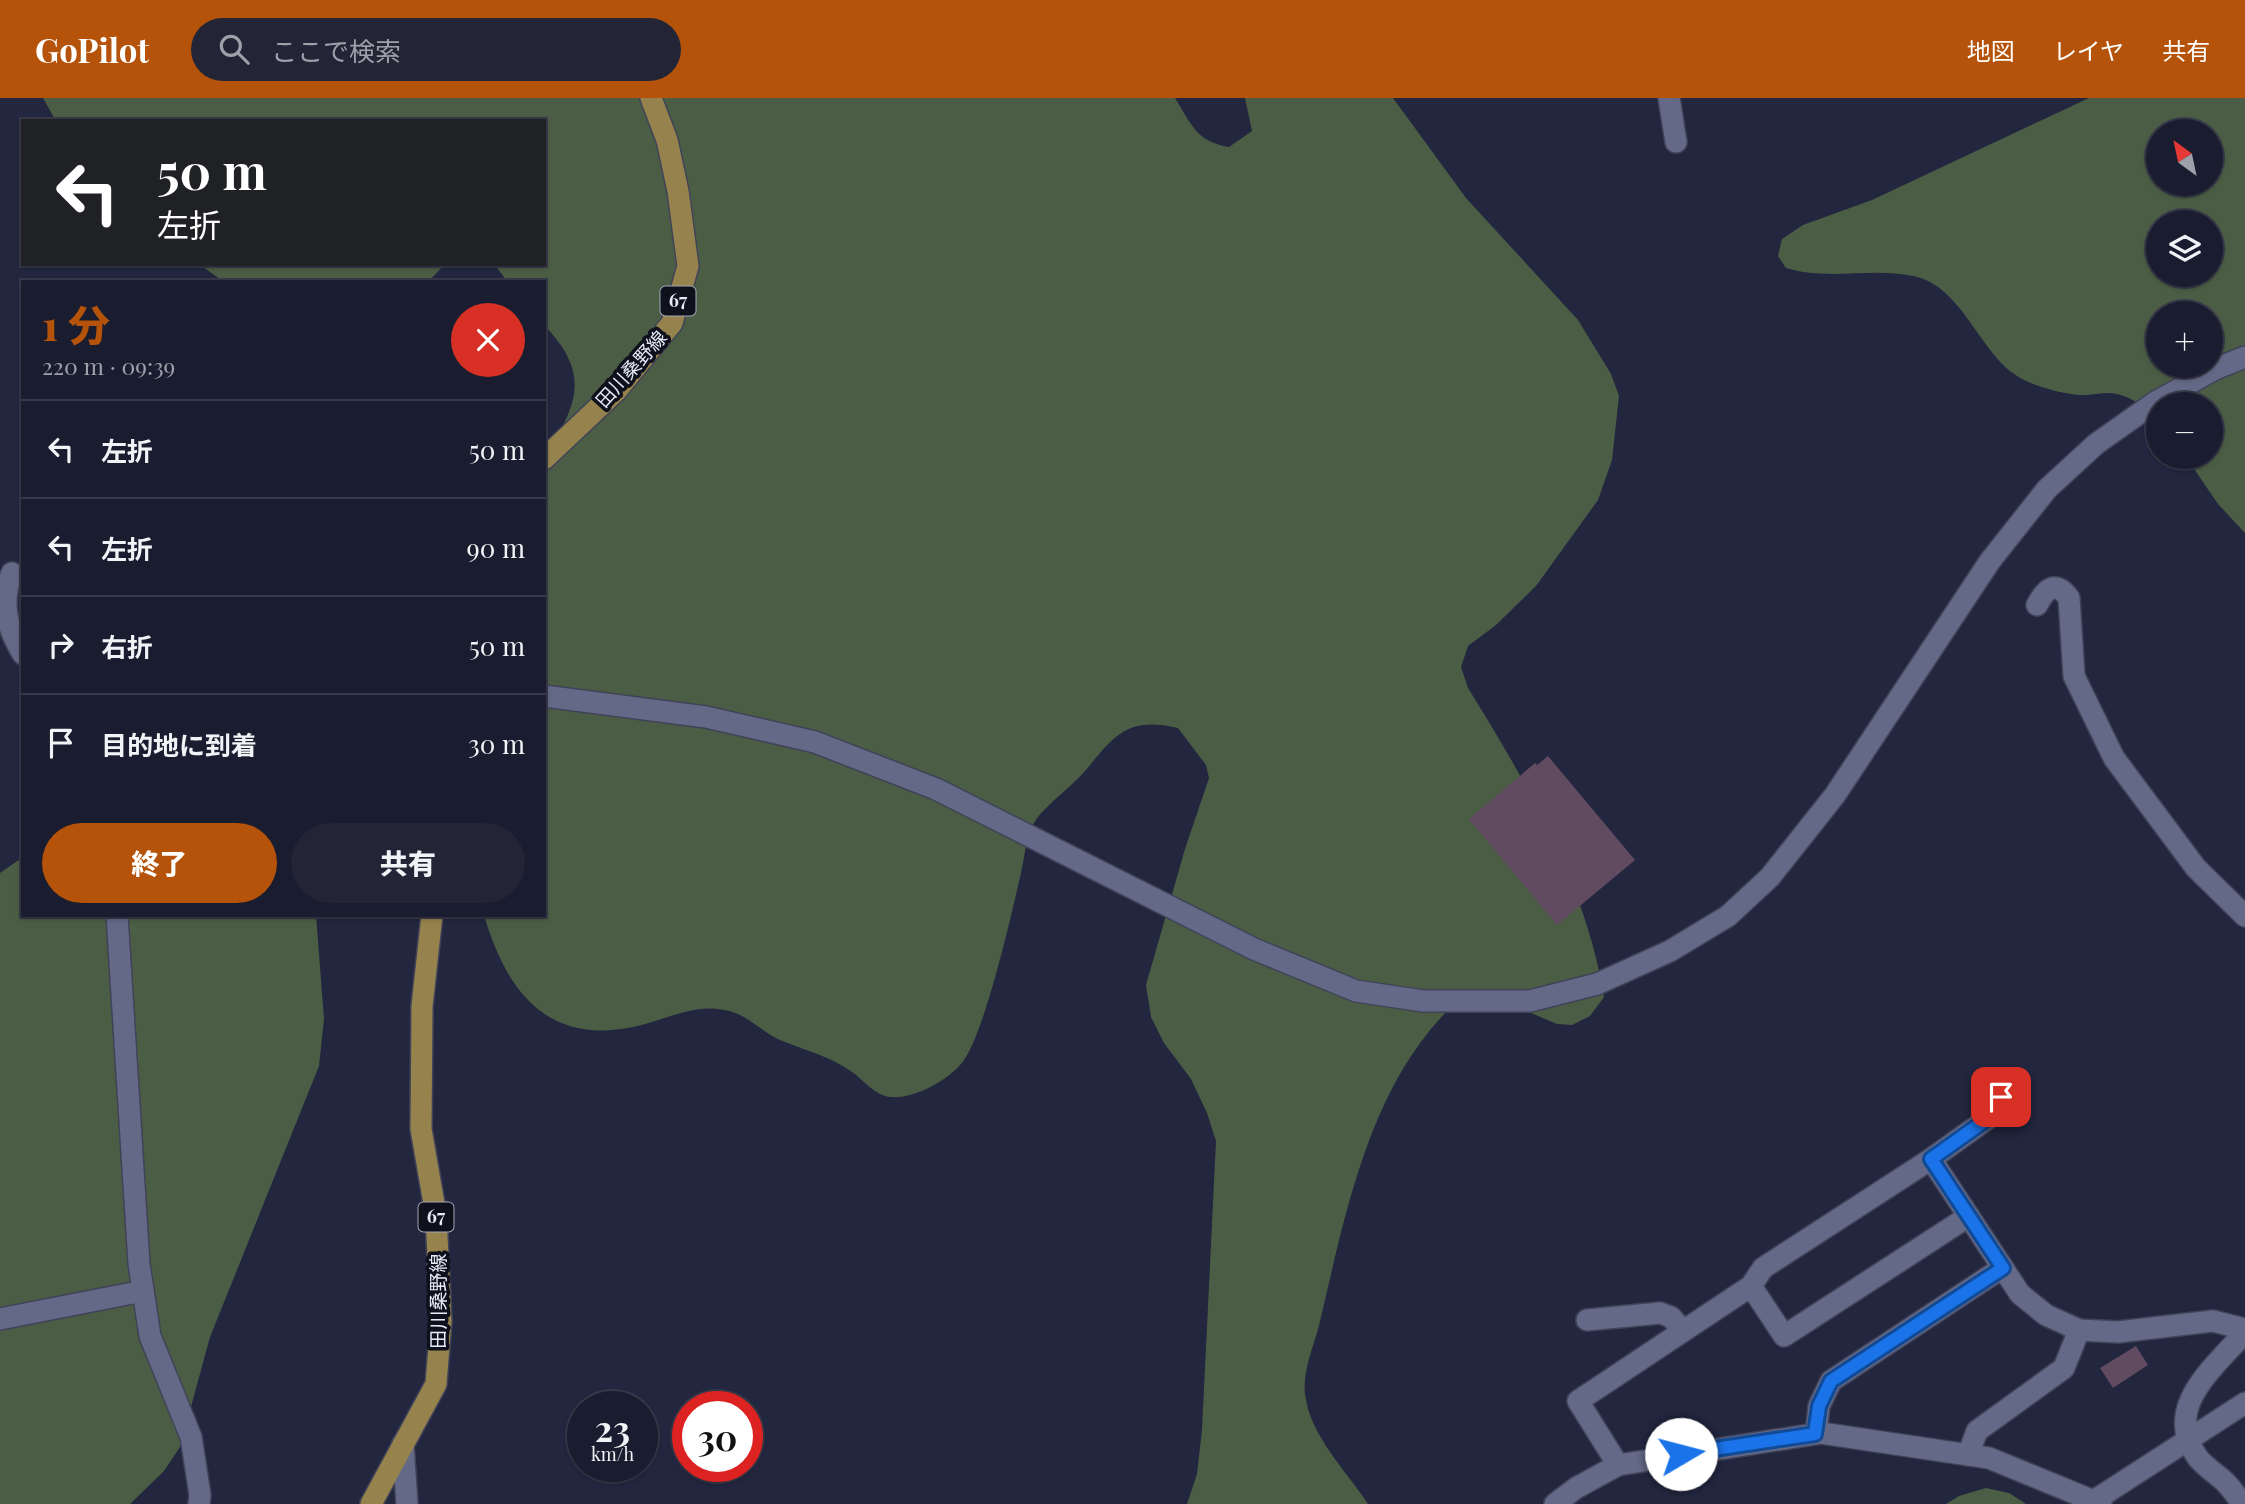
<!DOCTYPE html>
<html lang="ja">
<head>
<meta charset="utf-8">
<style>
	body { margin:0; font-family:"Playfair Display","Noto Sans JP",serif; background:#232537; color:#f1f3f6; height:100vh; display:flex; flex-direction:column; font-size:26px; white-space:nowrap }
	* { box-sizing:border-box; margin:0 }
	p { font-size:23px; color:#9fa1aa }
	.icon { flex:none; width:38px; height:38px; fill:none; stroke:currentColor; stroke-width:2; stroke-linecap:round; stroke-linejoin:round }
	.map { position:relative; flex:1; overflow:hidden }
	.side { position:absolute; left:21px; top:182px; width:525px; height:637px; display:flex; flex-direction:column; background:#1a1c2f; border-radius:0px; box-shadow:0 2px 5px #0004,0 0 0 2px #383a4b }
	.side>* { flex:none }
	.banner { position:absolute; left:21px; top:21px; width:525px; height:147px; border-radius:0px; box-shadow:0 2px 5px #0004,0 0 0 2px #383a4b; background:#202124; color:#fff; overflow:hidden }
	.needle { width:46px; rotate:327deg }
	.controls { position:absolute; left:2146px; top:21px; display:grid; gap:14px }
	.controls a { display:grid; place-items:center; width:77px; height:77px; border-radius:50%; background:#1a1c2f; box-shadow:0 2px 5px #0004,0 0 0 2px #383a4b; font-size:35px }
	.speed { position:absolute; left:567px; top:1293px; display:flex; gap:14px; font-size:35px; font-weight:700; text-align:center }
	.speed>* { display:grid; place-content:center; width:91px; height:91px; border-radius:50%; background:#1a1c2f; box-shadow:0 2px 5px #0004,0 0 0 2px #383a4b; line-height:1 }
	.speed small { font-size:18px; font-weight:400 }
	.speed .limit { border:10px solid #d22; background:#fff; color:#111 }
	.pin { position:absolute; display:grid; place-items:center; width:60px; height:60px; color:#fff; margin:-30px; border-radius:14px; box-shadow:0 4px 10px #0006 }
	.me { position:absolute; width:77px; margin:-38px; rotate:82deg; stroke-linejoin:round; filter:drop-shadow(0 0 5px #0008) }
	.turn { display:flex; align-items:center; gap:24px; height:147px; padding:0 21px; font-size:32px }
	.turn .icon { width:91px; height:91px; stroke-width:2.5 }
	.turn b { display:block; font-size:49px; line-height:60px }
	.round { display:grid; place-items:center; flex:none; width:74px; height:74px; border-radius:37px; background:#232537 }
	.summary { display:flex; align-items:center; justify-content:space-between; height:119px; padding:0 21px }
	h1 { font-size:42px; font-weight:800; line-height:52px; color:#b45309 }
	.action { display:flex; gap:14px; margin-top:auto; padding:14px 21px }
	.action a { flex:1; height:80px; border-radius:42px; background:#b45309; color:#fff; font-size:28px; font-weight:800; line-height:80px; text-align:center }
	.action a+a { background:#232537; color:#f1f3f6 }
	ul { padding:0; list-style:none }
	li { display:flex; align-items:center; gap:21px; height:98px; padding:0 21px; border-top:2px solid #383a4b }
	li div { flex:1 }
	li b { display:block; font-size:26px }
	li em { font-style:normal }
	header { display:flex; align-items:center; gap:42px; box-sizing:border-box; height:98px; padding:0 35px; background:#b45309; color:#fff }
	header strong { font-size:33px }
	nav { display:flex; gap:38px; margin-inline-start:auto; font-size:24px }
	.search { width:490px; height:63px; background:#232537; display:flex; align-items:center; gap:18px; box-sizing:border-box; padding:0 24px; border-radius:38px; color:#9fa1aa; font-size:26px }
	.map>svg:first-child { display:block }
</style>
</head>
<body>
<header>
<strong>GoPilot</strong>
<div class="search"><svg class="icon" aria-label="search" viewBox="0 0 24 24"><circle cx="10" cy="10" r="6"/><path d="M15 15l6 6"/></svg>ここで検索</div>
<nav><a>地図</a><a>レイヤ</a><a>共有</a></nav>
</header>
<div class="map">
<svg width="2245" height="1406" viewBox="0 0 2245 1406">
	<rect width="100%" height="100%" fill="#22263f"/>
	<!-- forest -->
	<path fill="#4b5e45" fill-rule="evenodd" d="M43 0H1175C1191 26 1197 44 1229 49L1252 33 1245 0H1393L1466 100 1578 222 1611 276 1619 298 1612 362 1598 402 1536 488 1496 527 1468 548 1461 569 1468 590C1527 685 1586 787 1604 899L1590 918 1572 927 1557 926 1505 904 1447 913C1369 993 1346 1113 1321 1219 1316 1244 1302 1271 1305 1296 1310 1338 1346 1372 1368 1406H1187L1197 1376 1202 1332 1216 1043 1207 1015 1191 981 1164 945 1151 919 1146 887 1185 751 1209 680 1206 667 1178 630C1129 619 1116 635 1086 672 1071 689 1051 703 1037 720 1026 735 1025 758 1021 775 1012 814 984 940 961 966 947 983 913 1001 891 999 875 998 864 982 852 974 831 959 808 953 785 944 763 936 748 916 725 912 692 905 664 923 633 929 546 947 506 892 484 817H544V361C576 307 593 278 544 227V184H508L494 166H544V23H56Z
		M2089 0H2245V435L2218 406 2186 359H2210V306H2158V321C2145 310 2134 300 2117 296 2106 293 2092 298 2080 297 2058 295 2027 287 2010 273 1976 245 1959 187 1913 178 1872 169 1829 183 1786 170L1778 158 1782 141 1803 127 1872 102ZM2158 33H2210V86H2158ZM2158 124H2210V177H2158ZM2158 215H2210V268H2158Z
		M199 166H445L428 184H224Z
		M23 759V817H316L324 921 319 968 210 1239 180 1349 164 1373 130 1406H0V775Z
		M1986 1390 2009 1395 2026 1406H1946L1959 1398Z"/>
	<!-- building -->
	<path fill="#614b60" d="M1548 658 1635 762 1557 827 1469 721 1535 665 1537 667Z
		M2136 1248 2148 1267 2113 1290 2100 1270Z"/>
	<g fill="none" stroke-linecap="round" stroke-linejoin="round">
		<defs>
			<path id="street" d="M1669 0 1676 44
				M2037 507C2046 490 2056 482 2069 500L2074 578 2114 660 2196 770 2245 818
				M1931 1061 1997 1014 2001 999
				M1751 1188 1784 1238 1969 1118
				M0 1221 143 1193
				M1587 1222 1660 1215 1671 1219 1683 1233
				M1816 1336 1819 1308 1831 1283 2002 1170
				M403 1346 407 1406
				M1968 1357 1977 1333 2064 1270 2079 1232
				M2095 1402 2245 1305
				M2101 1406 1989 1360 1821 1335 1618 1367 1578 1303 1751 1188 1763 1170 1931 1061 2020 1196 2046 1217 2079 1232 2118 1234 2213 1223 2245 1231
				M2243 1406C2237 1399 2232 1391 2226 1385 2217 1376 2206 1370 2198 1360 2161 1310 2214 1270 2245 1234"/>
			<path id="secondary" d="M12 475C0 505 7 530 23 556
				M544 598 706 619 815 644 936 691 1254 851 1356 893 1423 903H1530L1597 886 1670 853 1728 818 1770 779 1835 697 1990 463 2047 391 2096 346 2154 305 2215 271 2245 259
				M117 817 139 1166 150 1238 191 1339 200 1397 199 1406
				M1555 1406 1576 1390 1618 1367"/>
			<path id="primary" d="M544 361 617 292 672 225 688 168 678 93 667 42 651 0
				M371 1406 436 1286 441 1223 436 1117 421 1031 422 908 432 817"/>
		</defs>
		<!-- street casing -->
		<use href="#street" stroke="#404358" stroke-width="24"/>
		<!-- secondary casing -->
		<use href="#secondary" stroke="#404358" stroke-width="24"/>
		<!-- primary casing -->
		<use href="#primary" stroke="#404358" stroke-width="24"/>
		<!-- street -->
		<use href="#street" stroke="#636986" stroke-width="21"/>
		<!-- secondary -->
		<use href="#secondary" stroke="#636986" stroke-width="21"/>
		<!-- primary -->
		<use href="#primary" stroke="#96824c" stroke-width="21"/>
	</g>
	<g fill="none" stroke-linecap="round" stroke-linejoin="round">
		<defs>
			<path id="route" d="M1681 1356 1815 1336 1819 1308 1831 1283 2003 1170 1931 1061 1997 1014 2001 999"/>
		</defs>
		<!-- route casing -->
		<use href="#route" stroke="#114b97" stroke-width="18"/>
		<!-- route -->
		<use href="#route" stroke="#1a73e8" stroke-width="12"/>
	</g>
	<g text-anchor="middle" stroke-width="7" stroke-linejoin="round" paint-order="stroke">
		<!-- shield labels -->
		<g fill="#0e101b" stroke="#a4a8b6" stroke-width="2">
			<rect x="660.5" y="188.5" width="35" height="29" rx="5"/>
			<rect x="418.5" y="1104.5" width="35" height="29" rx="5"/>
		</g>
		<g font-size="18" font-weight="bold" fill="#e5e9f9">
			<text x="678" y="209">67</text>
			<text x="436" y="1125">67</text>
		</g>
		<!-- street labels -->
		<g font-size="19" fill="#e5e9f9" stroke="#0e101b">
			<text transform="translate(631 271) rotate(-48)" y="7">田川桑野線</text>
			<text transform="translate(438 1203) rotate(-90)" y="7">田川桑野線</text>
		</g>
	</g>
</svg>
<div class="controls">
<a><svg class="needle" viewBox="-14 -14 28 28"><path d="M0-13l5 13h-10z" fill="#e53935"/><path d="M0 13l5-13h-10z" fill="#9fa1aa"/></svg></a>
<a><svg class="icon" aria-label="layers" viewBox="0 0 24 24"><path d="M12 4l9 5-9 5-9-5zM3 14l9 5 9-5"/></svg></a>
<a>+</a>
<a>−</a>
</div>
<div class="speed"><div>23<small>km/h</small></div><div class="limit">30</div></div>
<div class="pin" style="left:2001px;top:999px;background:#d93025"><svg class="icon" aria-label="arrive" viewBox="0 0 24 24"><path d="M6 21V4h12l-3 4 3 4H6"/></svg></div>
<svg class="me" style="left:1681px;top:1356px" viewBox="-20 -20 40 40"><circle r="19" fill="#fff"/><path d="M0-13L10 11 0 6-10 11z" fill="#1a73e8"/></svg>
<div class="banner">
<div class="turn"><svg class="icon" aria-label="left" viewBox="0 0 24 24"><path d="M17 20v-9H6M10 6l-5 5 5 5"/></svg><div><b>50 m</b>左折</div></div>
</div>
<section class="side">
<div class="summary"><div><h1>1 分</h1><p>220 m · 09:39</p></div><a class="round" style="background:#d93025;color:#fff"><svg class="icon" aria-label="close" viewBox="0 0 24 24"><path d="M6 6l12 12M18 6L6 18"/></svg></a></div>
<ul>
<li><svg class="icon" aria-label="left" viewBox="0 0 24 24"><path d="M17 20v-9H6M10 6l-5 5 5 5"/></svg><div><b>左折</b></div><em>50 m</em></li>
<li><svg class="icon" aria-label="left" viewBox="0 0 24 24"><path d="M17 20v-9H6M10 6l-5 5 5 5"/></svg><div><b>左折</b></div><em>90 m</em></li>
<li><svg class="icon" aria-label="right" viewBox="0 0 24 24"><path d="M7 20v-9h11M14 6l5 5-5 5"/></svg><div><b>右折</b></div><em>50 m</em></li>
<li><svg class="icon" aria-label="arrive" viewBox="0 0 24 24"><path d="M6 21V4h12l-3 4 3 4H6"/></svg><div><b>目的地に到着</b></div><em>30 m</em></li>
</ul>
<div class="action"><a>終了</a><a>共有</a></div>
</section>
</div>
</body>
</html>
